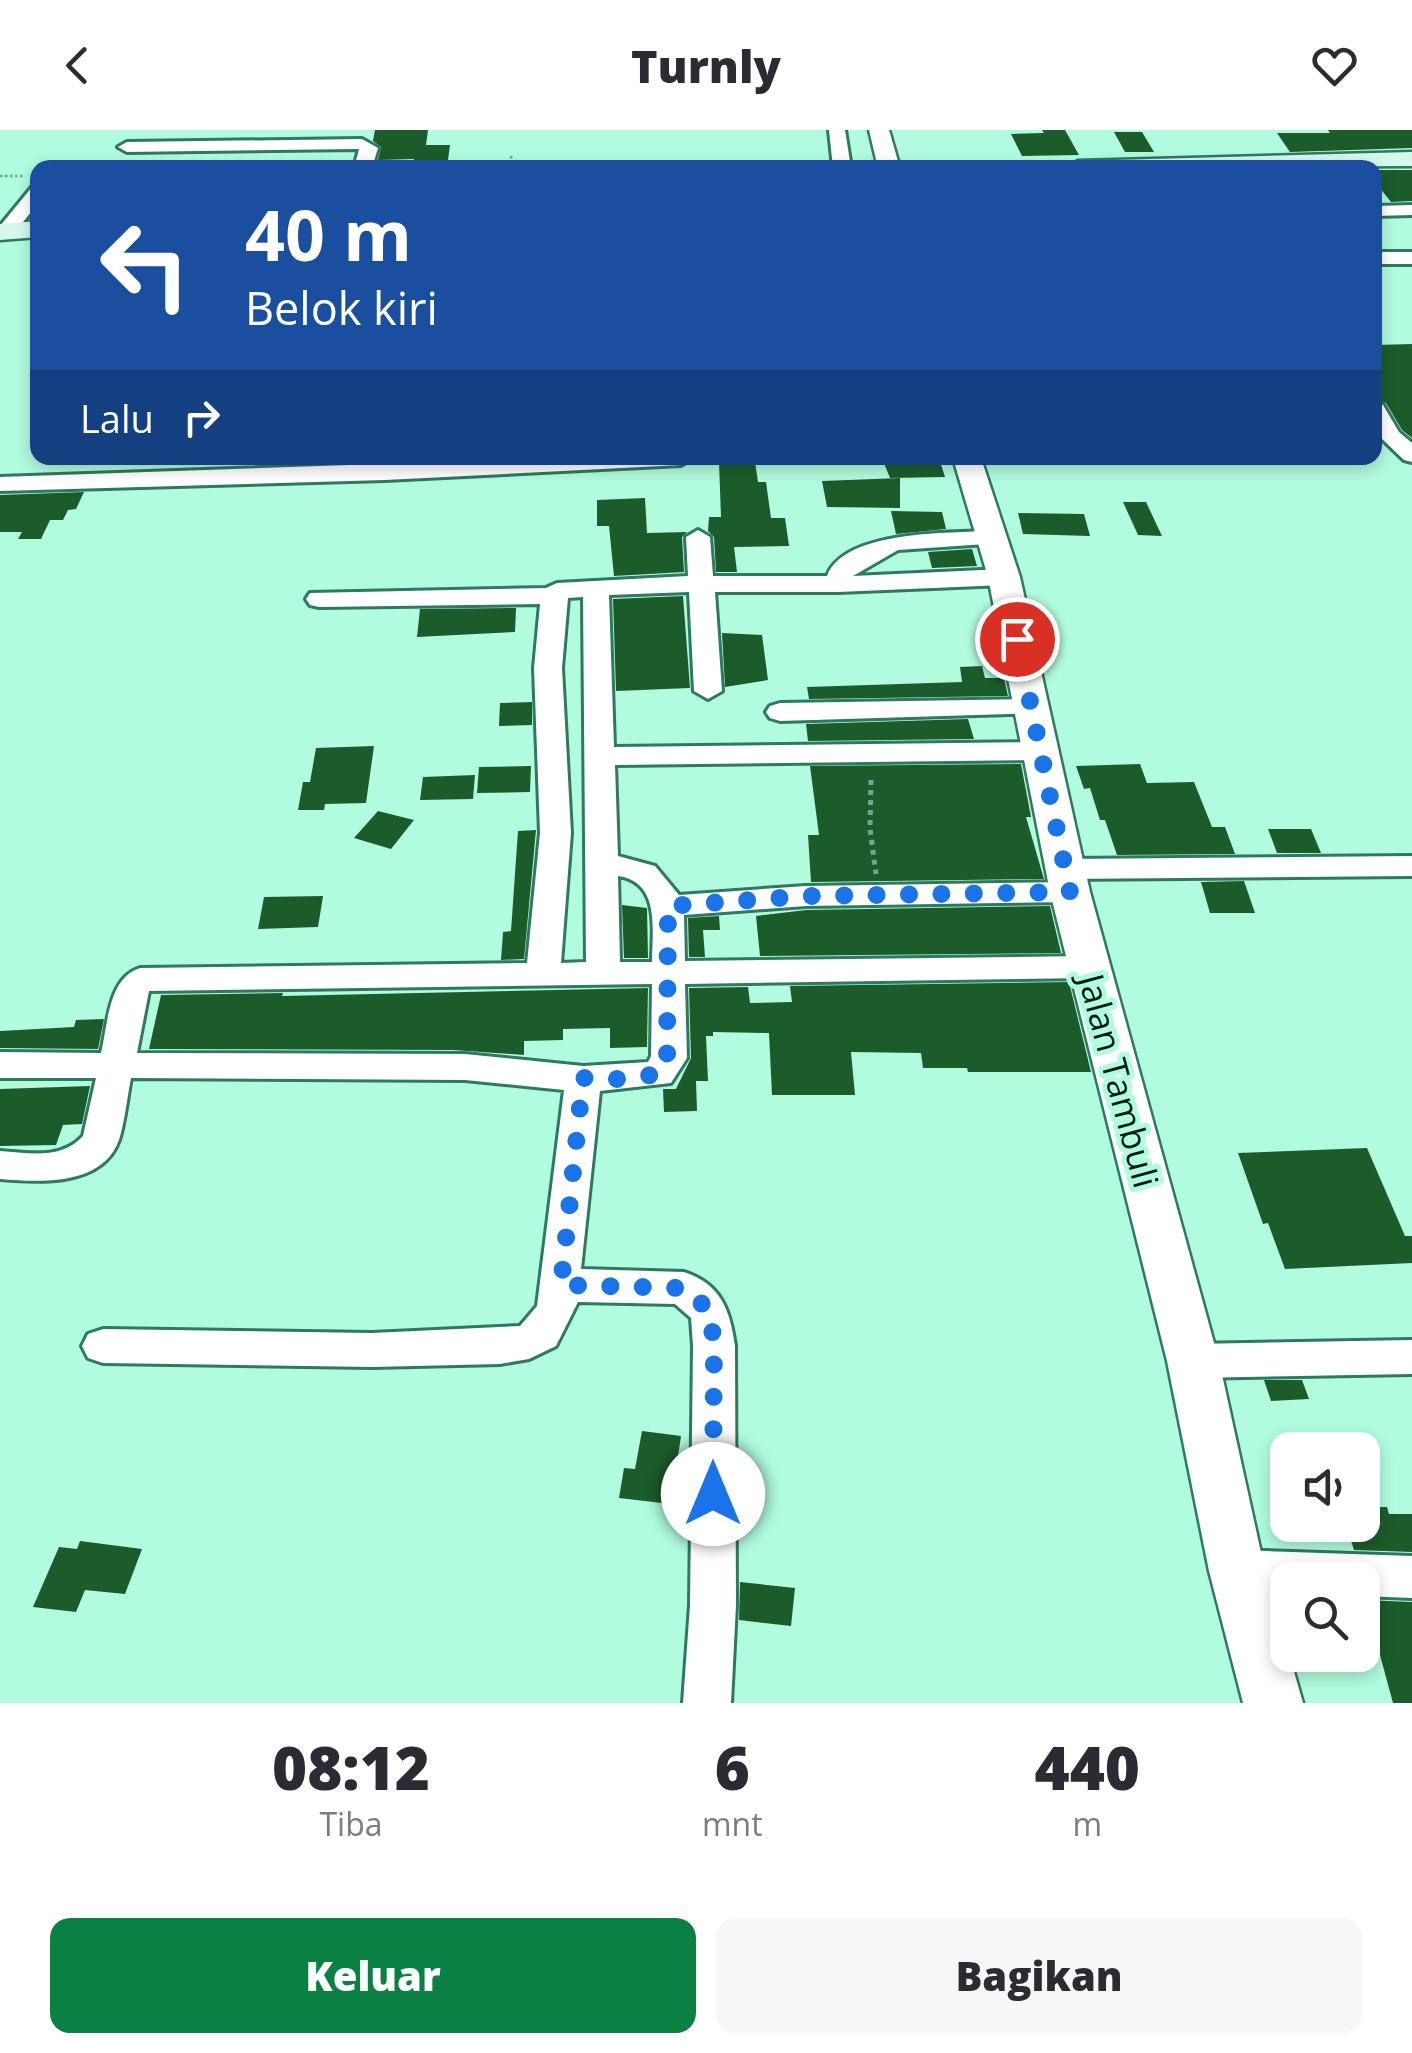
<!DOCTYPE html>
<html lang="id">
<head>
<meta charset="utf-8">
<style>
	body { margin:0; font-family:"Open Sans",sans-serif; background:#f7f7f7; color:#2b2b33; height:100vh; display:flex; flex-direction:column; font-size:38px; white-space:nowrap }
	* { box-sizing:border-box; margin:0 }
	p { font-size:32px; color:#7c7c81 }
	.icon { flex:none; width:55px; height:55px; fill:none; stroke:currentColor; stroke-width:2; stroke-linecap:round; stroke-linejoin:round }
	.map { position:relative; height:1573px; overflow:hidden }
	.side { display:flex; flex-direction:column; background:#fff; flex:1 }
	.side>* { flex:none }
	.guide { position:absolute; left:30px; top:30px; width:1352px; height:305px; border-radius:20px; box-shadow:0 5px 15px #0003; background:#1a4fa0; color:#fff; overflow:hidden }
	.controls { position:absolute; left:1270px; top:1302px; display:grid; gap:20px }
	.controls a { display:grid; place-items:center; width:110px; height:110px; border-radius:20px; background:#fff; box-shadow:0 5px 15px #0003; font-size:50px }
	.pin { position:absolute; display:grid; place-items:center; width:85px; height:85px; color:#fff; margin:-42px; border:5px solid #fff; border-radius:50%; box-shadow:0 2px 10px #0007 }
	.me { position:absolute; width:110px; margin:-55px; rotate:0deg; stroke-linejoin:round; filter:drop-shadow(0 0 8px #0008) }
	.turn { display:flex; align-items:center; gap:35px; height:210px; padding:0 50px; font-size:45px }
	.turn .icon { width:130px; height:130px; stroke-width:2.5 }
	.turn b { display:block; font-size:70px; line-height:85px }
	.then { display:flex; align-items:center; height:95px; padding:0 50px; background:#0003; gap:20px; font-size:38px }
	.eta { display:flex; justify-content:space-evenly; align-items:center; height:170px; text-align:center }
	.eta b { font-size:60px; font-weight:800; line-height:70px }
	.button { display:flex; gap:20px; margin-top:auto; padding:20px 50px }
	.button a { flex:1; height:115px; border-radius:20px; background:#0b8043; color:#fff; font-size:40px; font-weight:800; line-height:115px; text-align:center }
	.button a+a { background:#f7f7f7; color:#2b2b33 }
	header { display:flex; justify-content:space-between; align-items:center; height:130px; padding:0 50px; background:#fff; font-size:45px; font-weight:800 }
	.map>svg:first-child { display:block }
</style>
</head>
<body>
<header><svg class="icon" aria-label="back" viewBox="0 0 24 24"><path d="M15 5l-7 7 7 7"/></svg>Turnly<svg class="icon" aria-label="heart" viewBox="0 0 24 24"><path d="M12 20l-8-8c-3-5 5-10 8-4 3-6 11-1 8 4z"/></svg></header>
<div class="map">
<svg width="1412" height="1573" viewBox="0 0 1412 1573">
	<rect width="100%" height="100%" fill="#b1fcde"/>
	<!-- building -->
	<path fill="#1c5c2a" d="M375 0H428L426 15H450L447 37 412 38 414 29 378 30 381 17 373 11Z
		M1042 0H1065L1079 25 1022 26 1011 4 1044 3Z
		M1328 0H1412V18L1290 22 1277 3H1330Z
		M1114 2H1142L1154 22H1125Z
		M1375 40H1412V71L1391 72 1375 52Z
		M1412 214V308L1402 300 1386 273 1375 270V215Z
		M882 328H939L945 347 890 348Z
		M719 332H755L758 352H766L771 388H785L789 416 734 417 737 442H716L714 407 708 401 709 387H721Z
		M900 348V378L827 377 822 351Z
		M84 362 76 379 68 380 63 390H50L41 409H18L22 402H0V365Z
		M645 368 647 403 687 402 682 407 684 442 614 446 609 396H597V370Z
		M1123 372H1146L1162 406 1138 405Z
		M891 381 942 382 946 399 896 404Z
		M1018 383 1084 384 1090 406 1023 404Z
		M972 419 977 436 932 438 928 422Z
		M683 466 690 558 616 561 613 469Z
		M516 478 515 502 417 507 420 479Z
		M722 503 762 505 768 550 725 557Z
		M982 536 985 548H1004L1008 566 809 569 807 557 962 552 960 537Z
		M532 572V595L499 596 500 573Z
		M968 589 974 609 808 611 806 594Z
		M374 616 366 673 325 674 324 680H298L303 652H310L316 618Z
		M1021 634 1031 687H1026L1044 749 811 752 808 705H819L810 636Z
		M1140 634 1147 653 1194 652 1212 697H1225L1235 724 1117 725 1105 690H1100L1090 658 1084 659 1076 636Z
		M531 636 530 662 477 663 479 637Z
		M475 645 473 669 420 670 423 647Z
		M378 681 414 690 391 719 354 708Z
		M1268 699H1311L1321 723H1277Z
		M536 700 524 829 501 830 503 802 511 801 518 701Z
		M1244 751 1255 783H1210L1201 752Z
		M323 766 318 797 258 799 264 767Z
		M622 775 647 778 648 828H624Z
		M1050 776 1061 823 760 826 756 786 806 780Z
		M719 786 720 800H703L705 827H689L688 788Z
		M1069 852 1091 942H968L967 938H923L921 923 851 922 855 965H772L769 903 713 902V906H706L708 951H696L697 981 664 982 663 959H676L691 928 689 858 748 857 750 873 792 872 790 856Z
		M648 858 647 917 610 918V898L563 899V910L524 911V925L453 920 149 919 161 865 283 863 282 866Z
		M104 889 98 919 0 918V901L74 897 76 890Z
		M90 956 82 994 63 995 56 1015 0 1016V959Z
		M1367 1018 1405 1106H1412V1133L1285 1139 1268 1093 1263 1094 1238 1023Z
		M1264 1250H1302L1309 1269 1271 1271Z
		M642 1301 681 1306 671 1374 619 1368 624 1338 635 1339Z
		M1362 1377H1387L1389 1384H1412V1422L1354 1420 1346 1395H1362Z
		M80 1411 142 1419 125 1464 85 1460 76 1482 33 1477 59 1417 77 1419Z
		M740 1452 795 1458 791 1496 739 1490Z
		M1365 1470 1412 1472V1573H1393Z"/>
	<g fill="none" stroke-linecap="round" stroke-linejoin="round">
		<defs>
			<path id="minor" d="M829 0H845L851 38H833Z
				M362 9 378 18 372 38H354L359 19 127 22 118 17 127 12Z
				M38 56V73L13 105H0V96L32 57Z
				M1412 75V85L1375 86V76Z
				M1375 122H1412V134H1375Z
				M1375 273 1383 275 1399 302 1412 313V332L1404 330 1379 306Z
				M552 328H693L681 335 385 350 0 361V347Z
				M698 400 710 407 713 446H827C844 400 951 403 992 401L1001 403 1004 408 1001 413 898 420 853 446 1004 439 1017 447 1004 455 838 462H715L722 561 708 569 694 561 689 462 609 465 614 617 1041 612 1051 615 1056 621 1051 627 1041 630 615 635 618 726 655 736 679 765 806 756 1070 752 1081 755 1086 762 1081 769 1070 772 806 776 684 785 685 831 1089 826 1101 829 1106 837 1101 845 1089 848 685 854 687 928 671 953 600 961 581 1139 684 1142C721 1154 730 1180 735 1216L736 1475 731 1573H683L690 1475 693 1216 691 1188 675 1174 578 1172 556 1216 529 1229 500 1234 372 1237 103 1233 88 1228 82 1216 88 1204 103 1199 372 1203 520 1196 537 1176 564 960 465 950 131 948C127 968 125 991 119 1010 102 1057 39 1052 0 1049V1021C29 1023 61 1030 83 1006L96 948H0V922L101 923C108 894 108 848 140 838L527 833 540 703 534 538 540 474 319 477 310 475 306 469 310 463 546 458 557 453 688 446 686 407ZM583 467 586 832 561 833 571 703 562 538 568 468ZM618 746C661 752 652 800 652 832H620ZM652 854 651 926 648 932 583 936 465 924 137 923 149 861Z
				M1032 569 1042 571 1046 577 1042 583 780 591 770 588 766 582 770 576 780 573Z
				M1412 726V746L1064 749 1053 746 1048 739 1053 732 1064 729Z
				M1412 1210V1244L1193 1248 1178 1243 1172 1231 1178 1219 1193 1214Z
				M1237 1420 1412 1426V1468L1362 1466V1450H1288V1464L1237 1462 1221 1456 1214 1441 1221 1426Z"/>
			<path id="tertiary" d="M869 0H889L900 38H878Z
				M953 328H981L1020 447 1090 762 1219 1231 1265 1441 1303 1573H1243L1209 1441 1167 1231 1050 762 988 447Z"/>
			<path id="secondary" d="M1412 22V36L1066 38 1078 31Z
				M38 91V107L0 110V94Z"/>
		</defs>
		<!-- minor casing -->
		<use href="#minor" stroke="#2e7960" stroke-width="6"/>
		<!-- tertiary casing -->
		<use href="#tertiary" stroke="#2e7960" stroke-width="5"/>
		<!-- secondary casing -->
		<use href="#secondary" stroke="#2e7960" stroke-width="5"/>
		<!-- path-far1 -->
		<path stroke="#6ea892" stroke-width="2.5" stroke-dasharray="2.5 2.5" stroke-linecap="butt" d="M511 26 513 38
			M0 46H25"/>
		<!-- path -->
		<path stroke="#6ea892" stroke-width="5" stroke-dasharray="5 5" stroke-linecap="butt" d="M871 650 870 699 876 744"/>
		<!-- minor -->
		<use href="#minor" fill="#fff" fill-rule="evenodd"/>
		<!-- tertiary -->
		<use href="#tertiary" fill="#fff" fill-rule="evenodd"/>
		<!-- secondary -->
		<use href="#secondary" fill="#d6f7ec" fill-rule="evenodd"/>
	</g>
	<g fill="none" stroke-linecap="round" stroke-linejoin="round">
		<!-- route -->
		<path stroke="#1a73e8" stroke-width="18" stroke-dasharray="0 32.4" d="M713 1364 714 1216 710 1181 684 1158 561 1155 583 948C607 948 650 954 667 935L668 776 806 766 1070 762 1017 509"/>
	</g>
	<g text-anchor="middle" stroke-width="10" stroke-linejoin="round" paint-order="stroke">
		<!-- street labels -->
		<g font-size="35" fill="#001d13" stroke="#b1fcde">
			<text transform="translate(1118 951) rotate(75)" y="12">Jalan Tambuli</text>
		</g>
	</g>
</svg>
<div class="controls">
<a><svg class="icon" aria-label="sound" viewBox="0 0 24 24"><path d="M4 9h4l5-4v14l-5-4H4zM17 9q2 3 0 6"/></svg></a>
<a><svg class="icon" aria-label="search" viewBox="0 0 24 24"><circle cx="10" cy="10" r="6"/><path d="M15 15l6 6"/></svg></a>
</div>
<div class="pin" style="left:1017px;top:509px;background:#d93025"><svg class="icon" aria-label="arrive" viewBox="0 0 24 24"><path d="M6 21V4h12l-3 4 3 4H6"/></svg></div>
<svg class="me" style="left:713px;top:1364px" viewBox="-20 -20 40 40"><circle r="19" fill="#fff"/><path d="M0-13L10 11 0 6-10 11z" fill="#1a73e8"/></svg>
<div class="guide">
<div class="turn"><svg class="icon" aria-label="left" viewBox="0 0 24 24"><path d="M17 20v-9H6M10 6l-5 5 5 5"/></svg><div><b>40 m</b>Belok kiri</div></div>
<div class="then">Lalu<svg class="icon" aria-label="right" viewBox="0 0 24 24"><path d="M7 20v-9h11M14 6l5 5-5 5"/></svg></div>
</div>
</div>
<section class="side">
<div class="eta">
<div><b>08:12</b><p>Tiba</p></div>
<div><b>6</b><p>mnt</p></div>
<div><b>440</b><p>m</p></div>
</div>
<div class="button"><a>Keluar</a><a>Bagikan</a></div>
</section>
</body>
</html>
